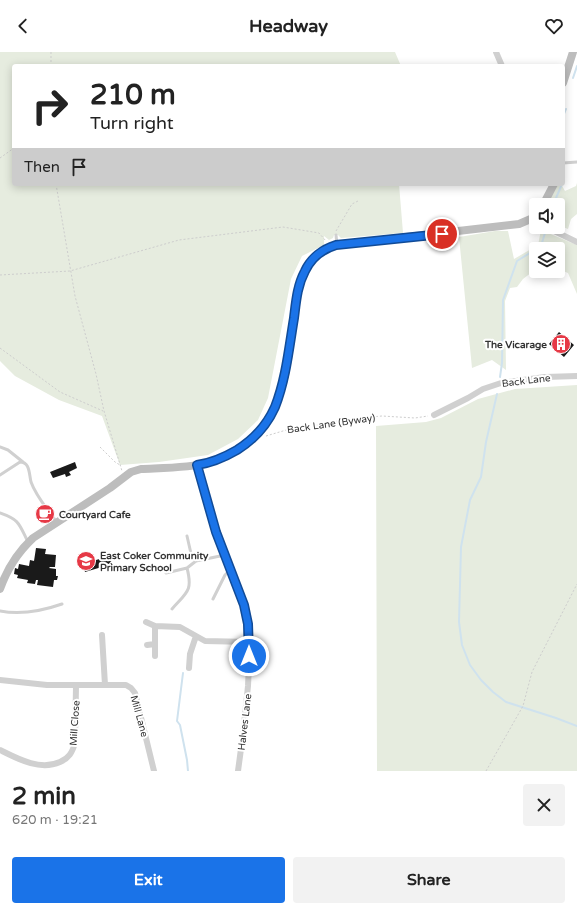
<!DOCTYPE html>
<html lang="en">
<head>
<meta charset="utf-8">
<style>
	body { margin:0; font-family:"Varela Round",sans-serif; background:#f2f2f2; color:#222; height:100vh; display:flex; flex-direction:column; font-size:15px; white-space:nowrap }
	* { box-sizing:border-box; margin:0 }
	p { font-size:13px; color:#767676 }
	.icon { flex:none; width:22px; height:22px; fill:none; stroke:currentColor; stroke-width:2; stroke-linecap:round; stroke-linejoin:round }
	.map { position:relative; height:719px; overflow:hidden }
	.sheet { display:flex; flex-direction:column; background:#fff; flex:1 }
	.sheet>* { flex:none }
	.banner { position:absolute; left:12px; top:12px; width:553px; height:122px; border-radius:4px; box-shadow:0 2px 10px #0003; background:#fff; color:#222; overflow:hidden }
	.fabs { position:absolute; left:529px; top:146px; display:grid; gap:8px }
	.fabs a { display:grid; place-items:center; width:36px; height:36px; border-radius:4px; background:#fff; box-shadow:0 2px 10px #0003; font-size:20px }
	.pin { position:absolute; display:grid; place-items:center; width:34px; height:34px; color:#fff; margin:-17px; border:2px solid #fff; border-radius:50%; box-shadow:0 1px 4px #0007 }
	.me { position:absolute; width:44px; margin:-22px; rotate:0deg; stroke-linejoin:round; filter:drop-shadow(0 0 3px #0008) }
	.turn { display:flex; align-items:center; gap:14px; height:84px; padding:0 12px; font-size:18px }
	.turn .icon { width:52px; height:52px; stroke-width:2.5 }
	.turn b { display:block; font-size:28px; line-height:34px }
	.then { display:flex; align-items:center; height:38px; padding:0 12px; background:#0003; gap:8px; font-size:15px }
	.round { display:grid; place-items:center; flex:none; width:42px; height:42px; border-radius:4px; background:#f2f2f2 }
	.summary { display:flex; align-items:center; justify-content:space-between; height:68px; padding:0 12px }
	h1 { font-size:24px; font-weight:700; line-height:30px }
	.action { display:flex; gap:8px; margin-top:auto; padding:8px 12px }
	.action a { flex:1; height:46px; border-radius:4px; background:#1a73e8; color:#fff; font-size:16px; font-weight:700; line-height:46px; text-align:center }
	.action a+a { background:#f2f2f2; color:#222 }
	header { display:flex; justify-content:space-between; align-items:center; height:52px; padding:0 12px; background:#fff; font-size:18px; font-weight:700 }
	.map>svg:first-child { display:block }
</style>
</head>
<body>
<header><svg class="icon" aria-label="back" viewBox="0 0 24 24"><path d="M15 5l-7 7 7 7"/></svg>Headway<svg class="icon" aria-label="heart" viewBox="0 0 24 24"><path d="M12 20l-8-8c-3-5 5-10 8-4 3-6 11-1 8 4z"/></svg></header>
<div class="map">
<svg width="577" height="719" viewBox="0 0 577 719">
	<rect width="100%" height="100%" fill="#fff"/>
	<!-- green -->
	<path fill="#e6ecdf" d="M0 0H395L401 14H14V132H399L403 181 341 186 338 183H334L333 186 329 188 324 184V193L302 204 291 227 268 346 258 368 238 387 208 403 159 410 120 413 102 364 59 348 15 324 0 309Z
		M577 131V162L571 167 568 177 558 173V153H547L557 132H561L565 139 576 134Z
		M541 178 577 193V242L568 221 558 217V197H536V217L523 227 517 235 510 236 505 249 506 318 492 308 472 316 459 185 495 179H508L514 207 538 193Z
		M577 333V719H377L376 374 426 370 441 366 478 347 515 337Z"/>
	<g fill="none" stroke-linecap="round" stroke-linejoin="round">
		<!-- stream -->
		<path stroke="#cfe2ee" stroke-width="2" d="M573 26 577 14
			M563 64 566 57
			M563 130V114
			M553 153 562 132
			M500 325 502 311 503 248 517 209 541 194 545 181
			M497 342 486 390 481 425 470 448 461 495 459 570 462 593 470 613 481 628 493 640 506 650 556 666 577 674
			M183 621 177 669 180 673 187 708 188 719"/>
	</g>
	<!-- building -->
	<path fill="#1a1a1a" d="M559 280 574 293 564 305 549 292Z
		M75 410 77 416 69 420 71 423 66 425 65 422 53 426 50 420Z
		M44 455 51 467 46 469 40 458Z
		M36 496 46 497 45 502 56 503 55 515H50L49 516 56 517V524H58L57 528H54L53 535 37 533 38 528H36L35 532 27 531 28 528 17 526 18 523 14 522 15 516 18 517 19 512 29 514 30 508 34 509Z
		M109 504 112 512 85 520 83 512Z"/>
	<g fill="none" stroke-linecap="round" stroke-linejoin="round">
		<!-- path -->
		<path stroke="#cdcdcd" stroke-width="1" stroke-dasharray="2 2" stroke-linecap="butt" d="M51 0V14
			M0 106 14 96
			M56 132 75 244 96 322 104 359 122 419
			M336 179 352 152 358 149
			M0 223 70 219 179 188 283 175 319 181 326 189
			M0 296 60 340 103 359
			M266 384 293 376 307 375 348 367 382 364 415 366 428 364
			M100 395 115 410 120 413
			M486 719 523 654 532 620 577 532"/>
		<!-- lane -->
		<path stroke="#d0d0d0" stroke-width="3" d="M563 111 577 110
			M336 183 337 193
			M0 395 8 398 23 410
			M0 423 20 410C30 410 29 422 31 430 36 444 47 457 56 469
			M0 461C20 468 19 472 28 490
			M187 484 192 506 196 509 225 503
			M166 521 187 516 196 509
			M213 547 225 523 230 518
			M172 557C187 540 193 539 187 516
			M0 559C21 563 42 559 62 552"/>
		<!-- street -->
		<path stroke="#d0d0d0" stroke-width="6" d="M496 0 502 14
			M546 175 577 190
			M434 363 468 346 483 337 501 331 545 325 577 324
			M197 413 216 480 244 553 248 572 250 590 248 634 243 682 238 719
			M146 570 155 574 180 575 205 589 250 590
			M155 574V604
			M102 583 105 633
			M147 593 155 592
			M189 616 190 602 196 584
			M0 628 47 633H126L131 636 135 641 154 719
			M0 698C18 707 40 719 60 710 69 706 72 701 75 691L76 634"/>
		<!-- secondary -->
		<path stroke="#bdbdbd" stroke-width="8" d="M563 31 573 0
			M543 153 554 132
			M0 537C7 517 17 501 33 486L110 436 131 420 141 417C159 416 190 416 207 411 228 404 249 393 263 376 286 344 289 301 294 263 296 248 298 233 305 219 311 206 323 197 337 193L519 172 533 166 536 162"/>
	</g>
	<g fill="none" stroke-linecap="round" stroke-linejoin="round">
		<defs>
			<path id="route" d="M249 604 248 572 244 553 216 480 197 413C211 411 225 405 237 398 253 388 267 373 275 355 286 327 289 296 294 266 296 250 297 234 305 219 311 206 323 197 336 193L442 182"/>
		</defs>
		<!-- route casing -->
		<use href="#route" stroke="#114b97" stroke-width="10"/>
		<!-- route -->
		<use href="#route" stroke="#1a73e8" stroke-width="7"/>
	</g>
	<!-- icons -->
	<defs>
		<symbol id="building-disc" viewBox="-11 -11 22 22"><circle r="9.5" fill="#e63946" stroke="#fff"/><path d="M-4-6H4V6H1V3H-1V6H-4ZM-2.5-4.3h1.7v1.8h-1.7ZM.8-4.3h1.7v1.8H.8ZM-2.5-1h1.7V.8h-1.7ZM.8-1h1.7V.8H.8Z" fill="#fff"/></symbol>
		<symbol id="cafe-disc" viewBox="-11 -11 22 22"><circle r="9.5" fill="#e63946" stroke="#fff"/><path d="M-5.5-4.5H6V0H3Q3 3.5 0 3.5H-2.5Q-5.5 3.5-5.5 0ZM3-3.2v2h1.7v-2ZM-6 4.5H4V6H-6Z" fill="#fff"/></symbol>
		<symbol id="school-disc" viewBox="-11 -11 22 22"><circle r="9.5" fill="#e63946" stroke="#fff"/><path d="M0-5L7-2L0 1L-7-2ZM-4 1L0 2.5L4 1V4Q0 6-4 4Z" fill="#fff"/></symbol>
	</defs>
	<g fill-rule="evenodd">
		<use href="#building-disc" x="550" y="281" width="22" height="22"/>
		<use href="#cafe-disc" x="34" y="451" width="22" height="22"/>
		<use href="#school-disc" x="75" y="498" width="22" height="22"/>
	</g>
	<g text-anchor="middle" stroke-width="4" stroke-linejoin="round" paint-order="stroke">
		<!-- poi labels -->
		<g font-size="10" font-weight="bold" fill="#333" stroke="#fff" text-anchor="start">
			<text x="547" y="296" text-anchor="end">The Vicarage</text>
			<text x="59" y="466">Courtyard Cafe</text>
			<text x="100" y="507">East Coker Community<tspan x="100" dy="12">Primary School</tspan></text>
		</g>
		<!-- street labels -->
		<g font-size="10" fill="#333" stroke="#fff">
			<text transform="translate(526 328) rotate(-7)" y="4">Back Lane</text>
			<text transform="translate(331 371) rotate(-8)" y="4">Back Lane (Byway)</text>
			<text transform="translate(140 664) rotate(75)" y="4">Mill Lane</text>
			<text transform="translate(244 670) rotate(-83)" y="4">Halves Lane</text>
			<text transform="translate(74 671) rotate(-86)" y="4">Mill Close</text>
		</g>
	</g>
</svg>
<div class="fabs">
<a><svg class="icon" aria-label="sound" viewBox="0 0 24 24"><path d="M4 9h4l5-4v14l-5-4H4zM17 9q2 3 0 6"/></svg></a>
<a><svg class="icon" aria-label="layers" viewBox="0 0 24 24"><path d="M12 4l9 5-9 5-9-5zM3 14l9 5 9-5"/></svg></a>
</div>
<div class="pin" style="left:442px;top:182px;background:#d93025"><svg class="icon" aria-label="arrive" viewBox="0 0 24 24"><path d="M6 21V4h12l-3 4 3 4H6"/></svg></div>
<svg class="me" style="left:249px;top:604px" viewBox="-20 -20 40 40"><circle r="17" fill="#1a73e8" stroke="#fff" stroke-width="3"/><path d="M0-11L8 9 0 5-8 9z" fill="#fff"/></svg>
<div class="banner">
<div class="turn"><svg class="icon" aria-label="right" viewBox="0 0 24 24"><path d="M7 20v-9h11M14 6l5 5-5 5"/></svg><div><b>210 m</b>Turn right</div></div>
<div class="then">Then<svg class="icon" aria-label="arrive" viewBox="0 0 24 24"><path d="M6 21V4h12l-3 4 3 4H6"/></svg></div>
</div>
</div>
<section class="sheet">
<div class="summary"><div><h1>2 min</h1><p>620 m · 19:21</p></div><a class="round"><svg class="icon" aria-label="close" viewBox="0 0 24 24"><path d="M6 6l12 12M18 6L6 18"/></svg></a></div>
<div class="action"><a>Exit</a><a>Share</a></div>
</section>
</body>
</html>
